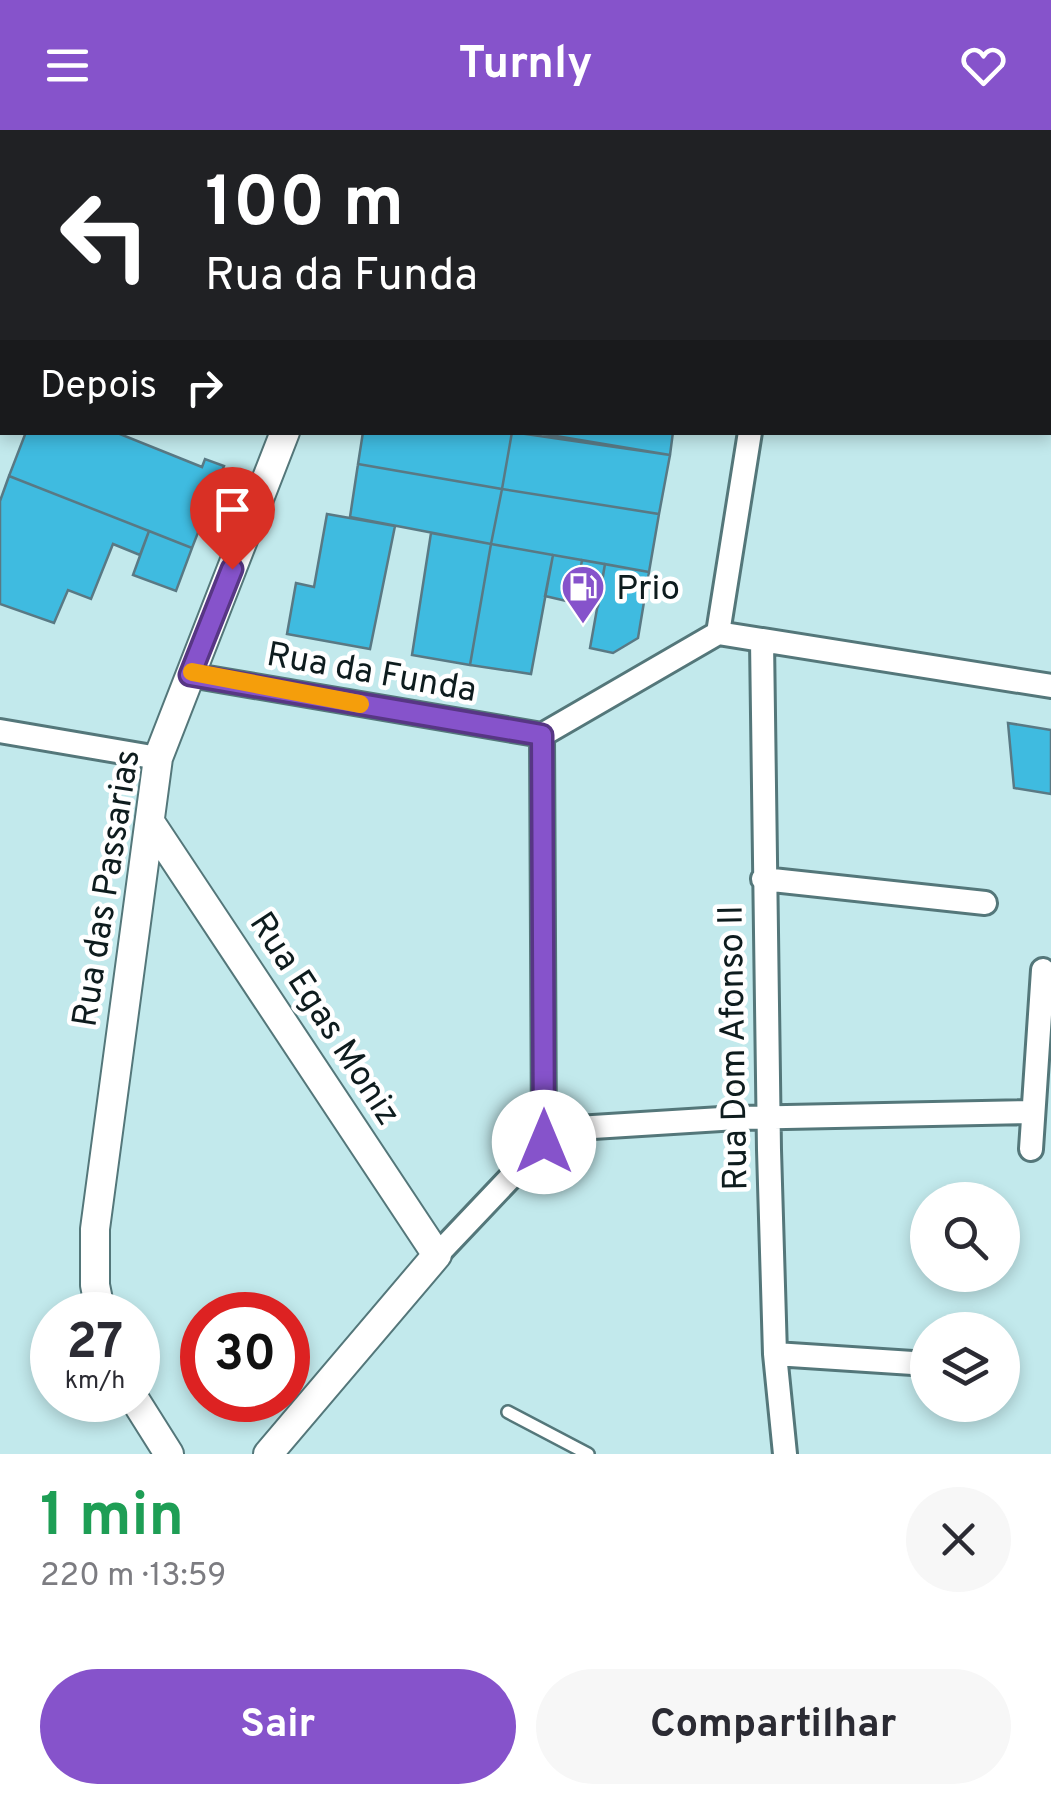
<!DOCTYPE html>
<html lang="pt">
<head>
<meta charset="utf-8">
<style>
	body { margin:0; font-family:Overpass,sans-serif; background:#f7f7f7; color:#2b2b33; height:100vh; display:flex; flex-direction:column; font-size:38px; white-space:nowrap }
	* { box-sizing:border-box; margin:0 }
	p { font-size:32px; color:#7c7c81 }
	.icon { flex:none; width:55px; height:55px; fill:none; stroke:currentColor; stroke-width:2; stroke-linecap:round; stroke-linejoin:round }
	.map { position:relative; height:1324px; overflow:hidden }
	.drawer { display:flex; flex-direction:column; background:#fff; flex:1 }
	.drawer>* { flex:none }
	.banner { position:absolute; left:0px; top:0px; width:1052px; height:305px; box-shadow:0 5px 15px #0003; background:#202124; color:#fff; overflow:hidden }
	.tools { position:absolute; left:910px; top:1052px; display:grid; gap:20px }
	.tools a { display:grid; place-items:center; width:110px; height:110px; border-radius:50%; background:#fff; box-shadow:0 5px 15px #0003; font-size:50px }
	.speed { position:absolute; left:30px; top:1162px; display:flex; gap:20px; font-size:50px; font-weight:700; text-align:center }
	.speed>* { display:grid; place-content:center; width:130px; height:130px; border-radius:50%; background:#fff; box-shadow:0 5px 15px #0003; line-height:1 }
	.speed small { font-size:25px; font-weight:400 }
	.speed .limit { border:15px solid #d22; background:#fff; color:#111 }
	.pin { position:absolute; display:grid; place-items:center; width:85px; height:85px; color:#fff; margin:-102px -42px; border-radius:50% 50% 50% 0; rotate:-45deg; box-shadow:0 0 10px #0007 }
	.pin .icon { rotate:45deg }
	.me { position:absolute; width:110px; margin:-55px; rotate:0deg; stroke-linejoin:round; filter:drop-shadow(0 0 8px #0008) }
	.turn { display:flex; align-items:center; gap:35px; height:210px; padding:0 40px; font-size:45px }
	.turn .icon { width:130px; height:130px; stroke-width:2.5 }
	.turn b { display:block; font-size:70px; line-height:85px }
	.then { display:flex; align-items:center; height:95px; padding:0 40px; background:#0003; gap:20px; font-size:38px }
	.round { display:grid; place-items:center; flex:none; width:105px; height:105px; border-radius:52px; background:#f7f7f7 }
	.head { display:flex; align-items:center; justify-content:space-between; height:170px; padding:0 40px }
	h1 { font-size:60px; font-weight:700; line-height:75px; color:#1e9e55 }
	.button { display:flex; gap:20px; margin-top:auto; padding:20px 40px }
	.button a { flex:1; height:115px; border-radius:60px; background:#8653cb; color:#fff; font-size:40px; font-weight:700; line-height:115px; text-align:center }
	.button a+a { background:#f7f7f7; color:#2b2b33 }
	header { display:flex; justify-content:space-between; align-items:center; height:130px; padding:0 40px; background:#8653cb; color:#fff; font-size:45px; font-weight:700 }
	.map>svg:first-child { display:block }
</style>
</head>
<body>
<header><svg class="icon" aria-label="menu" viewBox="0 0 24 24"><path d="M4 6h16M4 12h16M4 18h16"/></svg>Turnly<svg class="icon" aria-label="heart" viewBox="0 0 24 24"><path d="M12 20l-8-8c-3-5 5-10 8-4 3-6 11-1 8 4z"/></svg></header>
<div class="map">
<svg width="1051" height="1324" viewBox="0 0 1051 1324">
	<rect width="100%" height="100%" fill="#c2e9ec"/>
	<!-- building -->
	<path fill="#3fbbe0" stroke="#597984" stroke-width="2.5" d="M48 0H106L107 2H48Z
		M560 0H723L560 2Z
		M26 302H115L202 337 205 329 224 336 192 418 9 346Z
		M363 302H512L502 359 358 334Z
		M512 302 670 325 659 384 502 359Z
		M532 302H673L670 325Z
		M358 334 502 359 491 414 350 387Z
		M9 346 149 401 140 425 113 414 91 469 68 460 54 493 0 474V371Z
		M502 359 659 384 649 442 491 414Z
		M327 384 395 396 370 519 287 504 296 453 314 457Z
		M149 401 192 418 176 461 133 445Z
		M431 403 491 414 470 535 412 525Z
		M491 414 553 425 531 544 470 535Z
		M553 425 582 430 575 473 545 466Z
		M582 430 605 434 598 476 575 473Z
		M605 434 649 442 638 508 613 523 590 518Z
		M1008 593 1051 600V664L1014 658Z"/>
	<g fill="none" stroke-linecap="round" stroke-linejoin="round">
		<defs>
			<path id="service" d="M508 1282 588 1324"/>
			<path id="minor" d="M797 2V0
				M718 503 750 302
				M762 511 769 1020 775 1224 785 1324
				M190 545 542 605
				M0 601 158 628
				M542 605 718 503 1051 556
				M763 749 985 773
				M544 1012 577 998 737 988 1032 982
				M1031 1019 1043 840
				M437 1125 544 1012 542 605
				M775 1224 928 1234"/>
			<path id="tertiary" d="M386 2V0
				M150 692 437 1125 268 1324
				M101 1185 95 1155V1099L158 628 285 302
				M135 1270 169 1324"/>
		</defs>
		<!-- service casing -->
		<use href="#service" stroke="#54777a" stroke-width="16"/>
		<!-- minor casing -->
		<use href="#minor" stroke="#54777a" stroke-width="28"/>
		<!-- tertiary casing -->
		<use href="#tertiary" stroke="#54777a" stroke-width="32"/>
		<!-- service -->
		<use href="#service" stroke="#fff" stroke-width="11"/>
		<!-- minor -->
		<use href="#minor" stroke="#fff" stroke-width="22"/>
		<!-- tertiary -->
		<use href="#tertiary" stroke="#fff" stroke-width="28"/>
	</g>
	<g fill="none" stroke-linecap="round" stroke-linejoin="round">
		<defs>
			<path id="route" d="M232 439 190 545 542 605 544 1012"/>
		</defs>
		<!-- route casing -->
		<use href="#route" stroke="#573684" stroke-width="25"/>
		<!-- route -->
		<use href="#route" stroke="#8653cb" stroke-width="18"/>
		<!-- slow -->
		<path stroke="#f59e0b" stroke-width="18" d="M192 542 360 574"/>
	</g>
	<!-- icons -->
	<defs>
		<symbol id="fuel-pin" viewBox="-11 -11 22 30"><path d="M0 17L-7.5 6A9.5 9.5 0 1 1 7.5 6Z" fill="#8653cb" stroke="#fff"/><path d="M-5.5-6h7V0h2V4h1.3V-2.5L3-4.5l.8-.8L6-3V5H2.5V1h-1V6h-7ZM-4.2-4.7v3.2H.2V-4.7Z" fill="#fff"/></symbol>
	</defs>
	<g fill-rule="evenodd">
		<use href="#fuel-pin" x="558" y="432" width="50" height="68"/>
	</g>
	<g text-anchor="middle" stroke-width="9" stroke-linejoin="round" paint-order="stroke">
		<!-- poi labels -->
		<g font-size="35" fill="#0e1c1e" stroke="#fff" text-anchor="start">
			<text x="616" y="469">Prio</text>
		</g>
		<!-- street labels -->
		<g font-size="35" fill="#0e1c1e" stroke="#fff">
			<text transform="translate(372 541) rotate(10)" y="12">Rua da Funda</text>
			<text transform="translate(105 758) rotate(-81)" y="12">Rua das Passarias</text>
			<text transform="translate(326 888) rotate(57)" y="12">Rua Egas Moniz</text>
			<text transform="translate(732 918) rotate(-91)" y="12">Rua Dom Afonso II</text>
		</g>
	</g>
</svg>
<div class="tools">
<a><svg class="icon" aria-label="search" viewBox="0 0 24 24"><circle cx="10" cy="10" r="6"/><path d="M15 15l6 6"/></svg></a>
<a><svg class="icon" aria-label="layers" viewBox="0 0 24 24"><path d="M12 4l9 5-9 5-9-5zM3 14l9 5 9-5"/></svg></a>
</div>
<div class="speed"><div>27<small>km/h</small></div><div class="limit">30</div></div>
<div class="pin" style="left:232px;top:439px;background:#d93025"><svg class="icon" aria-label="arrive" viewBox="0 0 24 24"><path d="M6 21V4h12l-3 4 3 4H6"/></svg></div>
<svg class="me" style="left:544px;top:1012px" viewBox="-20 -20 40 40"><circle r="19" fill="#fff"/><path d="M0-13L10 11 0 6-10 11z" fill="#8653cb"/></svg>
<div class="banner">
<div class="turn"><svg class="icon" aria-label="left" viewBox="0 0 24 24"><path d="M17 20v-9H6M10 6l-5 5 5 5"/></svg><div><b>100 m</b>Rua da Funda</div></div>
<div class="then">Depois<svg class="icon" aria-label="right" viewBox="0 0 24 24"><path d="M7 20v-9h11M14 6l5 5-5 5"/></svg></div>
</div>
</div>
<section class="drawer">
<div class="head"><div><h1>1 min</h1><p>220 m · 13:59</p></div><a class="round"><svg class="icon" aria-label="close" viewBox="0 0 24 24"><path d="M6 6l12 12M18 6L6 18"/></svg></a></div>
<div class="button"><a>Sair</a><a>Compartilhar</a></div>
</section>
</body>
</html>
